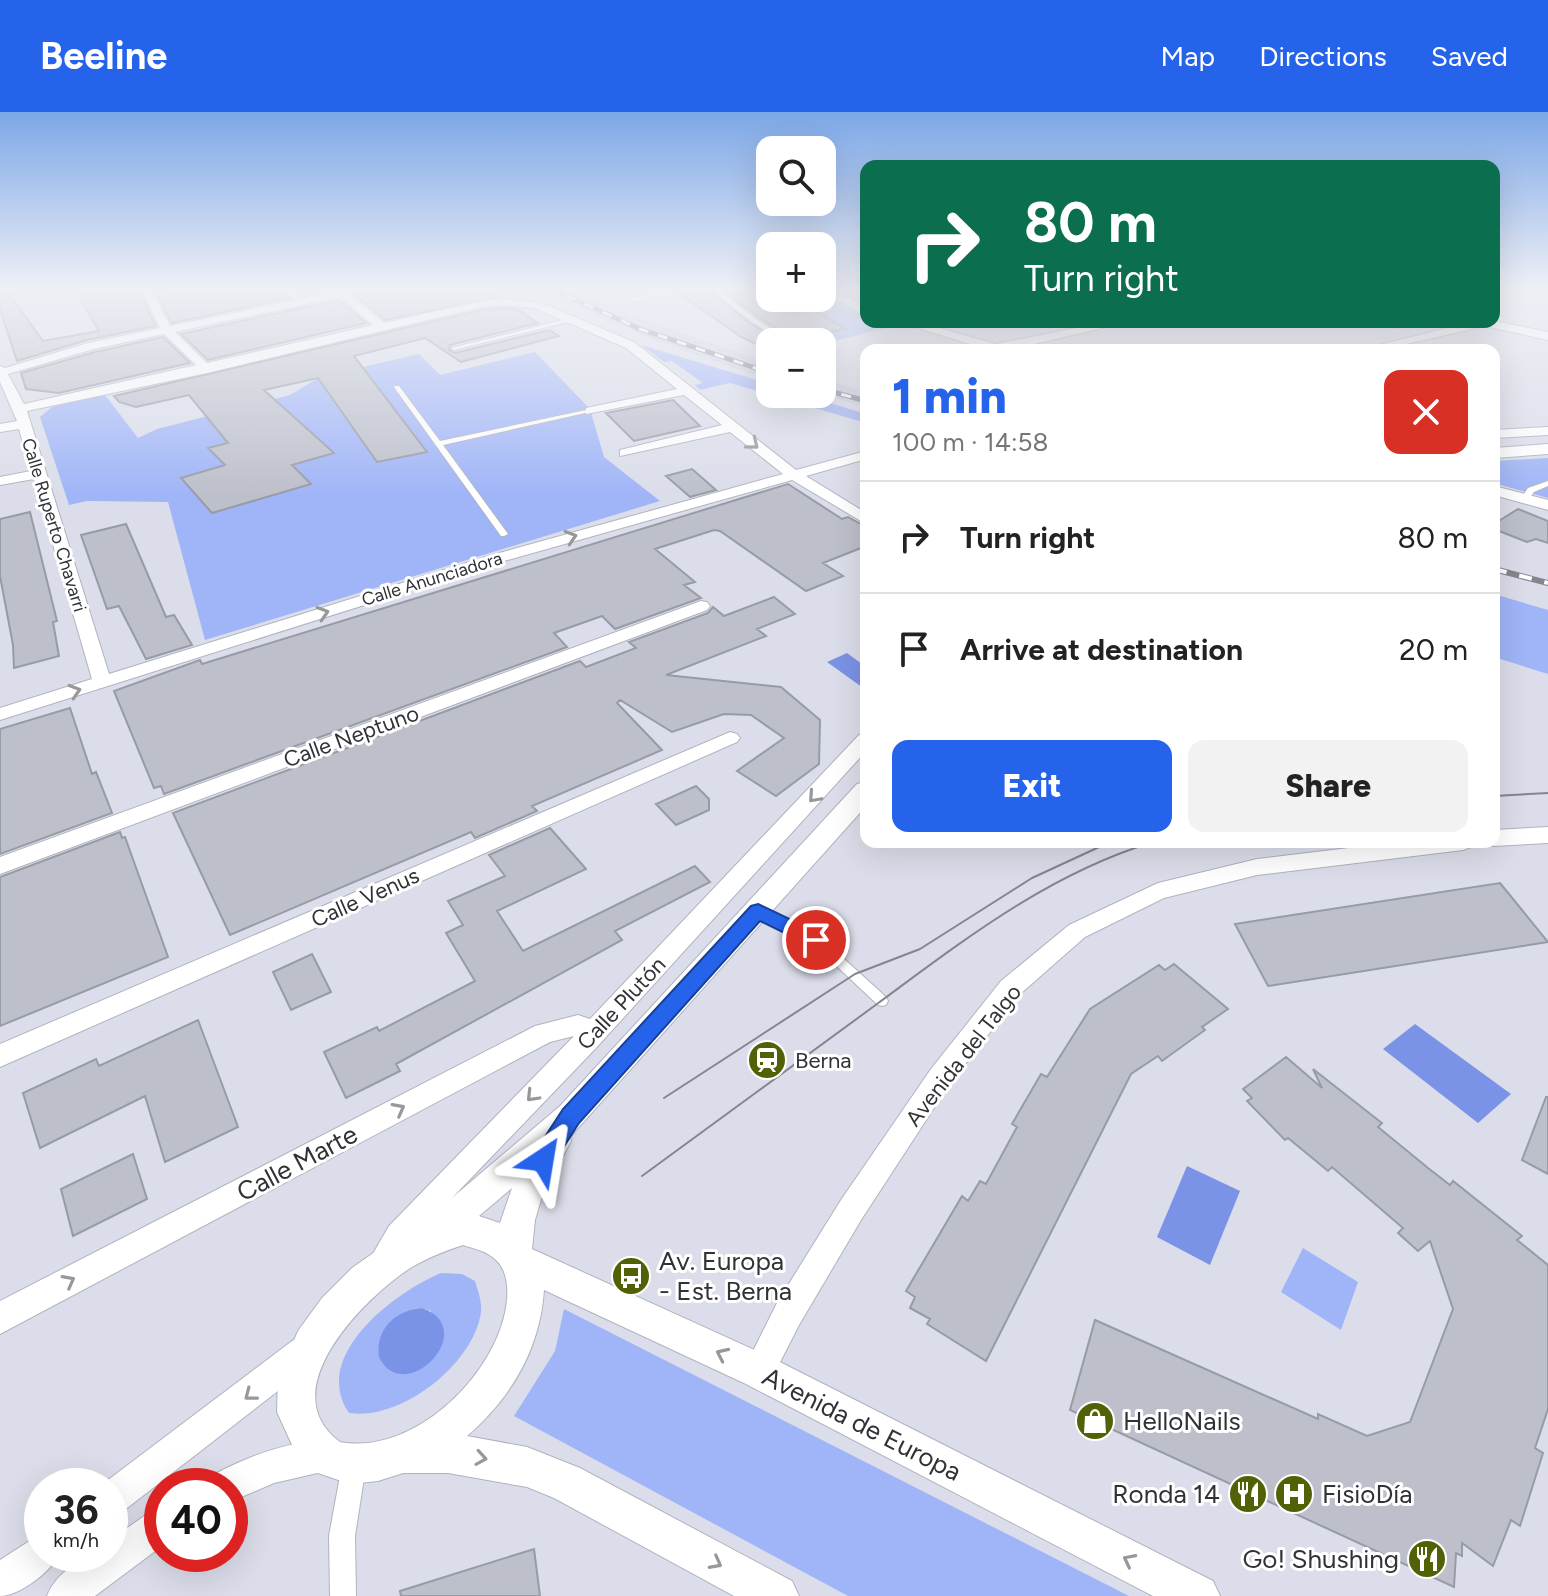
<!DOCTYPE html>
<html lang="en">
<head>
<meta charset="utf-8">
<style>
	body { margin:0; font-family:Figtree,sans-serif; background:#f2f2f2; color:#222; height:100vh; display:flex; flex-direction:column; font-size:30px; white-space:nowrap }
	* { box-sizing:border-box; margin:0 }
	p { font-size:26px; color:#767676 }
	.icon { flex:none; width:44px; height:44px; fill:none; stroke:currentColor; stroke-width:2; stroke-linecap:round; stroke-linejoin:round }
	.map { position:relative; flex:1; overflow:hidden }
	.side { position:absolute; left:860px; top:232px; width:640px; height:504px; display:flex; flex-direction:column; background:#fff; border-radius:16px; box-shadow:0 8px 32px #0002 }
	.side>* { flex:none }
	.hud { position:absolute; left:860px; top:48px; width:640px; height:168px; border-radius:16px; box-shadow:0 8px 32px #0002; background:#0b6e4f; color:#fff; overflow:hidden }
	.buttons { position:absolute; left:756px; top:24px; display:grid; gap:16px }
	.buttons a { display:grid; place-items:center; width:80px; height:80px; border-radius:16px; background:#fff; box-shadow:0 8px 32px #0002; font-size:40px }
	.speed { position:absolute; left:24px; top:1356px; display:flex; gap:16px; font-size:40px; font-weight:700; text-align:center }
	.speed>* { display:grid; place-content:center; width:104px; height:104px; border-radius:50%; background:#fff; box-shadow:0 8px 32px #0002; line-height:1 }
	.speed small { font-size:20px; font-weight:400 }
	.speed .limit { border:12px solid #d22; background:#fff; color:#111 }
	.pin { position:absolute; display:grid; place-items:center; width:68px; height:68px; color:#fff; margin:-34px; border:4px solid #fff; border-radius:50%; box-shadow:0 2px 8px #0007 }
	.me { position:absolute; width:88px; margin:-44px; rotate:33deg; stroke-linejoin:round; filter:drop-shadow(0 0 6px #0008) }
	.turn { display:flex; align-items:center; gap:28px; height:168px; padding:0 32px; font-size:36px }
	.turn .icon { width:104px; height:104px; stroke-width:2.5 }
	.turn b { display:block; font-size:56px; line-height:68px }
	.round { display:grid; place-items:center; flex:none; width:84px; height:84px; border-radius:16px; background:#f2f2f2 }
	.summary { display:flex; align-items:center; justify-content:space-between; height:136px; padding:0 32px }
	h1 { font-size:48px; font-weight:800; line-height:60px; color:#2563eb }
	.primary-button { display:flex; gap:16px; margin-top:auto; padding:16px 32px }
	.primary-button a { flex:1; height:92px; border-radius:16px; background:#2563eb; color:#fff; font-size:32px; font-weight:800; line-height:92px; text-align:center }
	.primary-button a+a { background:#f2f2f2; color:#222 }
	ul { padding:0; list-style:none }
	li { display:flex; align-items:center; gap:24px; height:112px; padding:0 32px; border-top:2px solid #e0e0e0 }
	li div { flex:1 }
	li b { display:block; font-size:30px }
	li em { font-style:normal }
	header { display:flex; align-items:center; gap:48px; box-sizing:border-box; height:112px; padding:0 40px; background:#2563eb; color:#fff }
	header strong { font-size:38px }
	nav { display:flex; gap:44px; margin-inline-start:auto; font-size:28px }
	.map>svg:first-child { display:block }
</style>
</head>
<body>
<header>
<strong>Beeline</strong>
<nav><a>Map</a><a>Directions</a><a>Saved</a></nav>
</header>
<div class="map">
<svg width="1548" height="1484" viewBox="0 0 1548 1484">
	<rect width="100%" height="100%" fill="#dbdeea"/>
	<!-- built -->
	<path fill="#ccd2e4" d="M533 175H573L635 205 770 251V268L643 224Z
		M822 266 866 280V295L820 282Z"/>
	<!-- green -->
	<path fill="#a0b5f8" fill-rule="evenodd" d="M718 175H770V186H822V183L866 204V210L899 213 822 232 796 230Z
		M641 233 770 272V282H801L866 302V311L730 271 700 278 695 273 703 271 672 249 664 250Z
		M535 240 590 297 604 345 660 389 205 528 168 390 87 389 69 393 40 305 52 295 105 283 138 326 157 317 290 283 320 265 419 242 440 263Z
		M1548 346V386L1494 371V349Z
		M1494 482 1548 498V562L1494 545Z
		M1303 1136 1358 1170 1341 1218 1281 1180Z
		M441 1161 462 1162 475 1169C478 1179 482 1189 481 1200 474 1252 401 1309 349 1301 310 1244 395 1180 441 1161ZM422 1196 431 1199 414 1260 391 1259 412 1197Z
		M564 1197 1129 1484H848L514 1304 555 1239Z"/>
	<!-- water -->
	<path fill="#7b93e6" d="M847 541 866 555V578L827 550Z
		M1415 912 1511 982 1478 1011 1383 937Z
		M1187 1054 1240 1079 1210 1153 1157 1125Z
		M422 1196C482 1217 404 1297 379 1245 375 1217 396 1198 422 1196Z"/>
	<!-- building -->
	<path fill="#bdc0cb" stroke="#979ba5" stroke-width="2" d="M0 175H4L43 229 99 219 73 175H123L127 184 140 182 156 214 87 228 17 249 0 197Z
		M177 175H279L290 186 172 211 155 179Z
		M387 175H482L497 185 385 208 357 184Z
		M720 175H770V186H792L846 217 794 227 758 205Z
		M707 176 748 210 781 230 760 234 741 225 681 183Z
		M339 188 366 211 208 248 181 222Z
		M504 196 517 197 538 211 450 233 449 238 455 241 549 218 559 224 461 250 425 226 354 244 427 340 377 350 318 266 264 278 334 341 292 353 311 372 212 401 181 366 225 353 208 336 228 331 189 283 136 295 119 290 114 284 482 198Z
		M163 225 190 251 59 281 26 277 21 261 95 240Z
		M673 288 700 314 634 329 606 301Z
		M692 357 716 378 690 385 666 364Z
		M788 372 842 407 848 405 866 415V434L823 451 843 464 806 479 720 419 714 418 655 437 695 470 684 473 701 486 615 517 602 504 554 521 567 535 164 682 161 674 154 676 114 579 200 548 202 552Z
		M1518 397 1548 409V431L1536 427 1527 430 1494 417V412Z
		M30 400 57 509 53 510 59 544 14 556 13 533 0 464V407Z
		M126 412 166 505 174 503 192 533 146 547 119 494 107 497 81 423Z
		M774 485 795 502 757 517 766 524 666 563 781 575 820 608 819 652 776 684 737 659 784 626 751 603 724 602 672 620 620 588 617 591 662 638 532 694 537 699 475 726 471 720 230 823 173 701 580 549 586 555 636 536 629 530 708 501 713 495 724 504Z
		M70 596 92 662 96 660 112 701 0 742V617Z
		M696 674 709 687V698L676 713 656 692Z
		M550 716 586 757 497 799 523 839 695 754 710 770 615 819 622 828 396 952 400 959 346 986 324 940 377 915 379 919 475 869 446 821 463 813 448 789 505 764 489 743Z
		M120 720 122 726 125 725 168 845 0 914V765Z
		M1500 771 1548 830 1268 874 1235 812Z
		M312 842 331 880 291 898 273 860Z
		M1174 852 1228 897 1202 915 1205 918 1162 949 1158 944 1131 962 986 1249 927 1212 930 1207 910 1196 915 1185 906 1179 962 1084 968 1089 980 1069 986 1072 1017 1015 1012 1012 1041 962 1047 965 1090 897 1159 853 1165 858Z
		M198 908 238 1015 165 1050 145 984 40 1036 23 981 96 947 99 954Z
		M1286 945 1322 976 1313 957 1364 997 1382 1011 1378 1015 1428 1056 1450 1073 1453 1069 1522 1124 1517 1128 1548 1153V1297L1535 1336 1543 1341 1520 1414 1511 1408 1493 1454 1462 1431V1444L1456 1441 1454 1475 1070 1298 1095 1208 1318 1307V1302L1367 1324 1410 1310 1453 1197 1430 1129 1418 1139 1398 1121 1403 1116 1332 1055 1328 1059 1288 1026 1285 1028 1247 989 1252 986 1243 977Z
		M1546 985H1548V1062L1522 1048Z
		M133 1042 147 1087 73 1124 61 1077Z
		M534 1437 540 1484H401L400 1479Z"/>
	<g fill="none" stroke-linecap="round" stroke-linejoin="round">
		<defs>
			<path id="service" d="M282 175H288L304 189V191H300Z
				M709 175H715L756 207 793 230C773 230 725 189 709 175Z
				M574 205 576 208 454 238 451 236Z
				M395 274H399L440 329 591 297 594 299 443 333 508 422 504 424H501L394 275Z
				M1548 369V374L1534 380 1528 388 1521 386 1528 376Z
				M758 795 820 825 886 885 888 889 886 893 882 894 878 893 812 831 754 802 752 799 754 796Z"/>
			<path id="pedestrian" d="M354 1341 363 1344 366 1353 355 1424 356 1484H330L329 1424 342 1353 345 1344Z"/>
			<path id="minor" d="M140 175H150L170 214 334 180 330 175 344 178 377 175 351 183 384 211 482 189 504 187 541 191 634 230 796 358 866 339V347L806 364 866 401V412L792 368 504 449 0 608V596L92 567 34 367 0 373V365L31 359 19 317 0 320V312L17 309 0 270V254L5 256 88 231 160 216ZM340 185 373 213 207 251 175 220ZM504 193 535 196 626 236 677 277 586 296V302L684 283 722 313 620 338V344L730 320 783 362 492 443 109 562 27 299 207 261 482 195ZM164 222 196 253 24 292 8 262 94 237Z
				M680 175H704L632 190 627 187Z
				M822 175H828L866 195V203L822 180Z
				M1494 209 1548 220V228L1485 214 1380 238H1358L1473 210Z
				M899 210H917L996 232 1106 210H1129L1008 238H989Z
				M1391 210H1409L1393 216 1387 213Z
				M1548 315V323L1494 326V318Z
				M1494 374 1548 388V398L1494 383Z
				M701 489 707 490 710 494 707 498 0 762V745Z
				M730 620 737 622 740 626 737 630 0 955V932Z
				M866 621V639L596 936 429 1110C416 1126 399 1160 382 1167L371 1162 367 1152 389 1114 574 924 550 930 0 1222V1189L535 914 578 903 590 907 859 623Z
				M1548 715V731L1494 734 1486 730H1494V718Z
				M1399 730H1474L1471 735 1463 738 1257 763 1164 786 1085 825 1019 883 949 973 861 1108 799 1213 770 1270 759 1275 748 1270 743 1259 777 1191 841 1088 931 957 1001 869 1069 813 1158 771 1257 747Z
				M303 1224 314 1229 319 1240 314 1251 122 1400 110 1405V1374H100L292 1229Z
				M323 1328 335 1333 340 1345 335 1357 274 1371 230 1390V1374H210L215 1362C249 1344 284 1331 323 1328Z
				M162 1394V1434L95 1484H47C56 1460 85 1442 110 1442V1428L150 1400Z
				M42 1421V1442H59C51 1460 19 1484 0 1484V1448Z"/>
			<path id="tertiary" d="M1548 332V342L1494 346V336Z
				M866 670V694L570 1025 571 1029 543 1081 535 1108 532 1137 772 1246 1213 1469 1220 1484H1153L746 1272 544 1178C540 1237 511 1286 467 1324L527 1335 580 1356 792 1469 799 1484H734L554 1386 527 1375 448 1361H403L378 1369 350 1372 312 1359 298 1346 277 1300 278 1266 298 1219 322 1186 352 1156 386 1132 419 1114 560 994 857 672ZM512 1076 500 1111 479 1104ZM463 1133C475 1137 487 1139 496 1148 507 1158 508 1175 507 1188 500 1260 415 1344 340 1330 270 1279 366 1184 412 1155 429 1145 445 1139 463 1133Z"/>
		</defs>
		<!-- service casing -->
		<use href="#service" stroke="#b0b3be" stroke-width="2"/>
		<!-- pedestrian casing -->
		<use href="#pedestrian" stroke="#b0b3be" stroke-width="2"/>
		<!-- minor casing -->
		<use href="#minor" stroke="#b0b3be" stroke-width="2"/>
		<!-- tertiary casing -->
		<use href="#tertiary" stroke="#b0b3be" stroke-width="2"/>
		<!-- service -->
		<use href="#service" fill="#fff" fill-rule="evenodd"/>
		<!-- pedestrian -->
		<use href="#pedestrian" fill="#fff" fill-rule="evenodd"/>
		<!-- minor -->
		<use href="#minor" fill="#fff" fill-rule="evenodd"/>
		<!-- tertiary -->
		<use href="#tertiary" fill="#fff" fill-rule="evenodd"/>
		<!-- tram -->
		<path stroke="#84868e" stroke-width="2" d="M1494 684 1548 681
			M664 986 855 862 920 837 1032 766 1110 730
			M642 1064C720 1007 799 949 877 892 964 828 1048 762 1153 730"/>
		<defs>
			<path id="rail-far1" d="M548 175 640 217 770 261
				M822 277 866 289"/>
			<path id="rail" d="M1494 457 1548 471"/>
		</defs>
		<!-- rail-far1 casing -->
		<use href="#rail-far1" stroke="#84868e" stroke-width="5"/>
		<!-- rail casing -->
		<use href="#rail" stroke="#84868e" stroke-width="6"/>
		<!-- rail-far1 -->
		<use href="#rail-far1" stroke="#fff" stroke-width="3" stroke-dasharray="10" stroke-linecap="butt"/>
		<!-- rail -->
		<use href="#rail" stroke="#fff" stroke-width="4" stroke-dasharray="13" stroke-linecap="butt"/>
	</g>
	<!-- one-way arrows -->
	<defs><path id="oneway-chevron" d="M-2-3.5L2.5 0L-2 3.5" fill="none" stroke-width="1.6" stroke-linecap="round" stroke-linejoin="round" transform="scale(2)"/></defs>
	<g stroke="#98989a">
		<use href="#oneway-chevron" transform="translate(753 332) rotate(39)"/>
		<use href="#oneway-chevron" transform="translate(571 425) rotate(-17)"/>
		<use href="#oneway-chevron" transform="translate(323 501) rotate(-17)"/>
		<use href="#oneway-chevron" transform="translate(75 579) rotate(-17)"/>
		<use href="#oneway-chevron" transform="translate(814 685) rotate(132)"/>
		<use href="#oneway-chevron" transform="translate(532 984) rotate(134)"/>
		<use href="#oneway-chevron" transform="translate(399 997) rotate(-28)"/>
		<use href="#oneway-chevron" transform="translate(69 1169) rotate(-28)"/>
		<use href="#oneway-chevron" transform="translate(722 1242) rotate(-155)"/>
		<use href="#oneway-chevron" transform="translate(250 1283) rotate(142)"/>
		<use href="#oneway-chevron" transform="translate(481 1346) rotate(9)"/>
		<use href="#oneway-chevron" transform="translate(1129 1448) rotate(-153)"/>
		<use href="#oneway-chevron" transform="translate(716 1451) rotate(28)"/>
	</g>
	<!-- sky -->
	<linearGradient id="sky" x2="0" y2="1"><stop stop-color="#7ca7e7"/><stop offset="0.46" stop-color="#eff0f6"/><stop offset="1" stop-color="#eff0f6" stop-opacity="0"/></linearGradient>
	<rect width="1548" height="383" fill="url(#sky)"/>
	<!-- route -->
	<path fill="#2563eb" stroke="#184099" stroke-width="2" d="M758 792 823 823 825 828 823 833H809L760 809 579 1011 551 1055 543 1058 535 1055 531 1048 535 1040 563 997 751 794Z"/>
	<!-- icons -->
	<defs>
		<symbol id="station-disc" viewBox="-11 -11 22 22"><circle r="9.5" fill="#506106" stroke="#fff"/><path d="M-3-6H3Q5-6 5-4V2Q5 4 3 4L4.5 6H3L1.5 4h-3L-3 6H-4.5L-3 4Q-5 4-5 2V-4Q-5-6-3-6ZM-3.5-4v3h7v-3ZM-3.5 1v1.5H-2V1ZM2 1v1.5H3.5V1Z" fill="#fff"/></symbol>
		<symbol id="bus-disc" viewBox="-11 -11 22 22"><circle r="9.5" fill="#506106" stroke="#fff"/><path d="M-5-6H5V4H4V6H2V4H-2V6H-4V4H-5ZM-3.5-4V0h7V-4ZM-3.5 1.2v1.5H-2V1.2ZM2 1.2v1.5H3.5V1.2Z" fill="#fff"/></symbol>
		<symbol id="shop-disc" viewBox="-11 -11 22 22"><circle r="9.5" fill="#506106" stroke="#fff"/><path d="M-5-2.5h2.3a2.7 3.5 0 0 1 5.4 0H5L5.5 6h-11ZM-1.5-2.5h3a1.5 2.3 0 0 0-3 0Z" fill="#fff"/></symbol>
		<symbol id="restaurant-disc" viewBox="-11 -11 22 22"><circle r="9.5" fill="#506106" stroke="#fff"/><path d="M-5-6h1v4h1v-4h1v4h1v-4h1v5L-1.5 .5V6h-2V.5L-5-1ZM5-6V6H3V1.5H1.5Q1.5-4 5-6Z" fill="#fff"/></symbol>
		<symbol id="hospital-disc" viewBox="-11 -11 22 22"><circle r="9.5" fill="#506106" stroke="#fff"/><path d="M-5-5h3v3.5h4V-5h3V5h-3V1.5h-4V5h-3Z" fill="#fff"/></symbol>
	</defs>
	<g fill-rule="evenodd">
		<use href="#station-disc" x="745" y="926" width="44" height="44"/>
		<use href="#bus-disc" x="609" y="1142" width="44" height="44"/>
		<use href="#shop-disc" x="1073" y="1287" width="44" height="44"/>
		<use href="#restaurant-disc" x="1226" y="1360" width="44" height="44"/>
		<use href="#hospital-disc" x="1272" y="1360" width="44" height="44"/>
		<use href="#restaurant-disc" x="1405" y="1425" width="44" height="44"/>
	</g>
	<g text-anchor="middle" stroke-width="6" stroke-linejoin="round" paint-order="stroke">
		<!-- far-street labels -->
		<g font-size="18" fill="#303236" stroke="#fff">
			<text transform="translate(54 413) rotate(73)" y="6">Calle Ruperto Chavarri</text>
			<text transform="translate(432 467) rotate(-17)" y="6">Calle Anunciadora</text>
		</g>
		<!-- street labels -->
		<g font-size="22" fill="#303236" stroke="#fff">
			<text transform="translate(351 624) rotate(-20)" y="8">Calle Neptuno</text>
			<text transform="translate(365 785) rotate(-24)" y="8">Calle Venus</text>
			<text transform="translate(621 891) rotate(-47)" y="8">Calle Plutón</text>
			<text transform="translate(963 943) rotate(-52)" y="8">Avenida del Talgo</text>
		</g>
		<!-- poi labels -->
		<g font-size="22" fill="#303236" stroke="#fff" text-anchor="start">
			<text x="795" y="956">Berna</text>
		</g>
		<!-- near-street labels -->
		<g font-size="26" fill="#303236" stroke="#fff">
			<text transform="translate(297 1051) rotate(-28)" y="9">Calle Marte</text>
			<text transform="translate(862 1312) rotate(27)" y="9">Avenida de Europa</text>
		</g>
		<!-- near-poi labels -->
		<g font-size="26" fill="#303236" stroke="#fff" text-anchor="start">
			<text x="659" y="1158">Av. Europa<tspan x="659" dy="30">- Est. Berna</tspan></text>
			<text x="1123" y="1318">HelloNails</text>
			<text x="1220" y="1391" text-anchor="end">Ronda 14</text>
			<text x="1322" y="1391">FisioDía</text>
			<text x="1399" y="1456" text-anchor="end">Go! Shushing</text>
		</g>
	</g>
</svg>
<div class="buttons">
<a><svg class="icon" aria-label="search" viewBox="0 0 24 24"><circle cx="10" cy="10" r="6"/><path d="M15 15l6 6"/></svg></a>
<a>+</a>
<a>−</a>
</div>
<div class="speed"><div>36<small>km/h</small></div><div class="limit">40</div></div>
<div class="pin" style="left:816px;top:828px;background:#d93025"><svg class="icon" aria-label="arrive" viewBox="0 0 24 24"><path d="M6 21V4h12l-3 4 3 4H6"/></svg></div>
<svg class="me" style="left:543px;top:1048px" viewBox="-20 -20 40 40"><path d="M0-17L14 15 0 8-14 15z" fill="#2563eb" stroke="#fff" stroke-width="4"/></svg>
<div class="hud">
<div class="turn"><svg class="icon" aria-label="right" viewBox="0 0 24 24"><path d="M7 20v-9h11M14 6l5 5-5 5"/></svg><div><b>80 m</b>Turn right</div></div>
</div>
<section class="side">
<div class="summary"><div><h1>1 min</h1><p>100 m · 14:58</p></div><a class="round" style="background:#d93025;color:#fff"><svg class="icon" aria-label="close" viewBox="0 0 24 24"><path d="M6 6l12 12M18 6L6 18"/></svg></a></div>
<ul>
<li><svg class="icon" aria-label="right" viewBox="0 0 24 24"><path d="M7 20v-9h11M14 6l5 5-5 5"/></svg><div><b>Turn right</b></div><em>80 m</em></li>
<li><svg class="icon" aria-label="arrive" viewBox="0 0 24 24"><path d="M6 21V4h12l-3 4 3 4H6"/></svg><div><b>Arrive at destination</b></div><em>20 m</em></li>
</ul>
<div class="primary-button"><a>Exit</a><a>Share</a></div>
</section>
</div>
</body>
</html>
